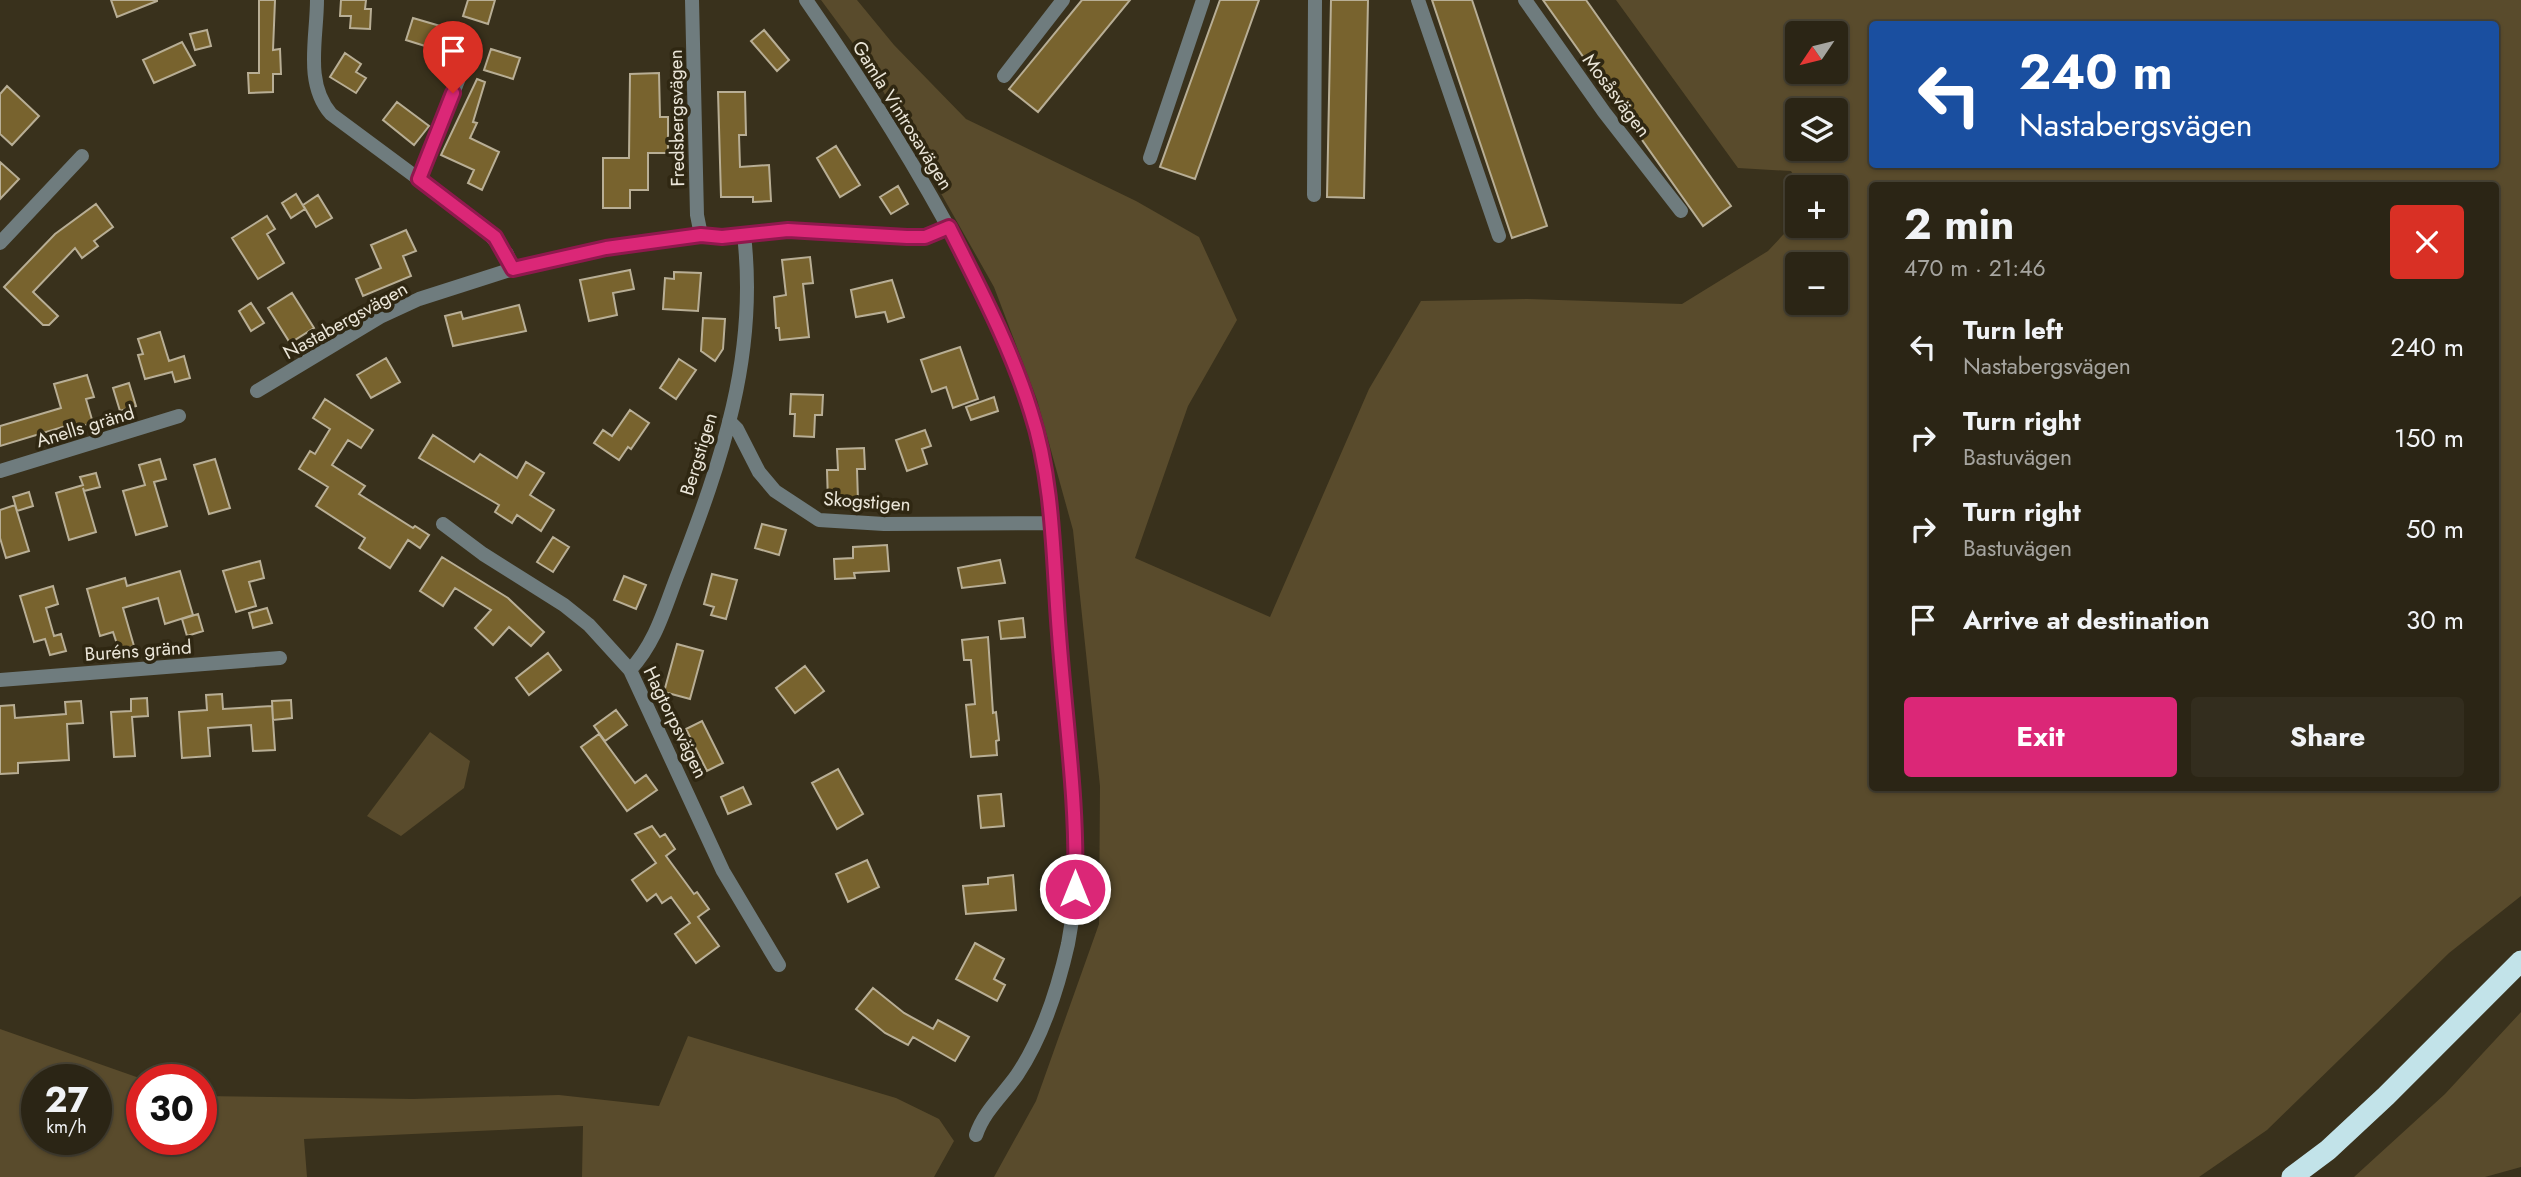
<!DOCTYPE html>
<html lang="en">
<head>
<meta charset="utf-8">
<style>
	body { margin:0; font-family:Jost,sans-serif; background:#332d1e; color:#f1f3f6; height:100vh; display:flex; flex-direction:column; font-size:26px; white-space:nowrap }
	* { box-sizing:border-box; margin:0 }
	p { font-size:23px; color:#a6a5a0 }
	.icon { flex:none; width:38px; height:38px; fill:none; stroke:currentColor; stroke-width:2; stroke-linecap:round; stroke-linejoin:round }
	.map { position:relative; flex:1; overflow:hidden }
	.panel { position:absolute; left:1869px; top:182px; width:630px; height:609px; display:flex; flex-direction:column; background:#2b2515; border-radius:7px; box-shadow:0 2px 5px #0004,0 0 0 2px #474234 }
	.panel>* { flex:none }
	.banner { position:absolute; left:1869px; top:21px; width:630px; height:147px; border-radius:7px; box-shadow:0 2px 5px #0004,0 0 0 2px #474234; background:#1a4fa0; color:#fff; overflow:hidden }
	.needle { width:46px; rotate:235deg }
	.fabs { position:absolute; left:1785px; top:21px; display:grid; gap:14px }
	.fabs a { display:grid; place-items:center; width:63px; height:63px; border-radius:7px; background:#2b2515; box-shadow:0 2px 5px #0004,0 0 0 2px #474234; font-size:35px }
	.speed { position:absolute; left:21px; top:1064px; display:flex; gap:14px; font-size:35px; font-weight:700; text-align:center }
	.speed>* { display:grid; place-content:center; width:91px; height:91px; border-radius:50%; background:#2b2515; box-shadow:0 2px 5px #0004,0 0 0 2px #474234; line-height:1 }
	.speed small { font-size:18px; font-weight:400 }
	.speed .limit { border:10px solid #d22; background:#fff; color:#111 }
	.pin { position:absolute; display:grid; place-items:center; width:60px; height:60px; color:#fff; margin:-72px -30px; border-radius:50% 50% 50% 0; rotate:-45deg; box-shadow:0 0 7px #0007 }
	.pin .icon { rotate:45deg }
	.me { position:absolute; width:77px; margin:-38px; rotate:0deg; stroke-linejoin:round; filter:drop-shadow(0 0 5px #0008) }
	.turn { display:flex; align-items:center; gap:24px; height:147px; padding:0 35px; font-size:32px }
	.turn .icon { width:91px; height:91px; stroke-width:2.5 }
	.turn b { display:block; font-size:49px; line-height:60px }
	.round { display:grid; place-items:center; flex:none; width:74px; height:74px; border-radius:7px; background:#332d1e }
	.summary { display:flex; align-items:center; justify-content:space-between; height:119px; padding:0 35px }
	h1 { font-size:42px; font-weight:700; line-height:52px }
	.cta { display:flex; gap:14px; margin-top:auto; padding:14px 35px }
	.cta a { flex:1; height:80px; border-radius:7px; background:#db2777; color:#fff; font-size:28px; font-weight:700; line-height:80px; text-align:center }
	.cta a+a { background:#332d1e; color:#f1f3f6 }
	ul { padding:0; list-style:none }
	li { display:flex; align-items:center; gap:21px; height:91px; padding:0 35px }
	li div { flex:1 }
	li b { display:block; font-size:26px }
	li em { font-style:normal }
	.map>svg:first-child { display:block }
</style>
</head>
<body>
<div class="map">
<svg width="2521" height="1177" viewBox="0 0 2521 1177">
	<rect width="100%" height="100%" fill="#39311c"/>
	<!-- green -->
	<path fill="#594b2c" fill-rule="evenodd" d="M821 0H857L894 45 966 119 1136 201 1199 237 1237 320 1188 406 1135 558 1270 617 1369 389 1421 301 1528 299 1682 304 1768 251 1797 220V226H1836V187H1800L1791 171 1738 168 1616 0H2521V896L2449 953 2267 1130 2199 1177H994L1036 1101 1099 924 1100 786 1073 530 1037 400 994 287 866 61ZM1872 24H2496V164H1872ZM1797 33H1836V72H1797ZM1797 110H1836V149H1797ZM1872 186H2496V788H1872ZM1797 264H1836V303H1797Z
		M430 732 470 761 464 788 401 836 367 816Z
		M2521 1012V1167L2485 1177H2354L2445 1094Z
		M0 1029 145 1080H142V1139H201V1096L413 1099 559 1095 659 1106 688 1036 896 1098 939 1119 954 1141 934 1177H582L583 1126 304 1139 307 1177H0ZM37 1080H96V1139H37Z"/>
	<!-- building -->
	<path fill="#78632e" stroke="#b8ae95" stroke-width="2" d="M111 0H157V1L117 17Z
		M259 0H275L273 50 280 49 281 74H273V92L249 93 248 73H259Z
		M341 0H366L365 9H371L370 29 350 28 351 16H340Z
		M468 0H495L488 24 463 16Z
		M1082 0H1130L1038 112 1009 89Z
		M1220 0H1259L1195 179 1160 167Z
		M1331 0H1368L1364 198 1327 197Z
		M1432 0H1472L1547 226 1512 238Z
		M1543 0H1586L1731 206 1703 226Z
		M413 18 447 28 441 51 406 40Z
		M207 30 211 46 195 50 190 34Z
		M764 30 789 60 777 71 751 41Z
		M182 42 195 65 154 83 143 60Z
		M491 49 520 58 513 79 484 70Z
		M345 53 361 64 356 72 366 78 356 93 330 77Z
		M659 73 660 117H668V153H648V190H630V208H603V158H629L630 74Z
		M477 79 485 82 473 122 477 123 470 138 499 152 482 190 468 183 474 170 441 155Z
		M7 86 39 116 12 145 0 134V94Z
		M718 92H745L746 135H739L740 167 769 165 771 201 753 202V197H721Z
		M397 102 429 126 414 145 383 120Z
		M836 146 860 185 840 197 817 158Z
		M0 162 19 179 0 199Z
		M898 186 908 204 891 214 880 197Z
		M296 194 305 209 291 218 282 203Z
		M318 195 332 218 316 227 303 205Z
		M96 204 113 227 94 241 98 246 82 258 75 248 33 292 58 316 49 325H43L4 287 55 234Z
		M267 216 275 229 267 234 284 263 258 279 232 238Z
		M406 230 416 251 403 256 411 276 363 296 356 279 381 268 371 245Z
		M810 257 813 283 803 284 809 337 780 340 779 328H776L774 297 786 295 782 260Z
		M630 270 634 289 613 293 617 315 589 321 580 280Z
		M674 272 701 273 698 311 663 309 665 278 674 279Z
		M892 280 904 317 888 322 885 312 856 317 851 290Z
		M292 293 314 328 290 343 268 308Z
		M251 303 264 323 251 331 239 311Z
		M519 305 526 331 453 346 445 316 461 312 463 319Z
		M703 318 725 319 723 349 715 361 701 351Z
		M160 332 169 361 184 356 190 378 175 382 172 372 145 379 138 355 143 354 138 339Z
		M960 347 978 399 953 408 946 387 932 392 921 360Z
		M386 358 400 382 371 398 357 375Z
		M679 359 696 370 676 399 660 388Z
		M87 375 94 397 86 399 93 423 68 430 66 426 0 446V426L61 408 54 384Z
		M129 383 136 406 120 411 113 388Z
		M791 394 823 395 822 415H815L814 437 794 436 795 414H790Z
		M994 397 998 411 971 420 966 407Z
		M325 399 373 430 361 448 348 440 332 465 365 486 359 494 413 528 415 526 429 535 420 548 408 540 390 568 359 548 365 538 316 506 328 487 299 469 310 451 315 454 330 429 313 418Z
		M630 410 649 423 631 449 628 447 619 460 594 443 603 430 612 436Z
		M925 430 931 446 922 449 927 464 907 471 896 440Z
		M433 435 474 462 480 454 517 478 526 462 544 473 530 495 554 510 541 531 517 515 512 523 495 512 499 505 419 458Z
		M864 448 865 469H857L858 501 828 502 827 470H838L837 449Z
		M160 459 166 479 154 482 167 526 136 535 123 491 145 485 139 465Z
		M215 459 230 508 209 514 194 465Z
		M96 473 100 487 84 491 83 488 96 532 69 540 56 493 83 485 80 477Z
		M29 492 33 506 17 511 13 497Z
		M15 505 29 551 6 558 0 538V510Z
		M762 524 786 530 779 555 755 548Z
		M553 537 569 547 553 572 537 562Z
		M887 545 889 571 854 573 855 578 835 579 834 559 853 558V547Z
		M442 557 508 598 544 632 531 646 509 627 493 645 475 628 491 610 455 588 443 606 420 591Z
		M1000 560 1005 583 962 588 958 568Z
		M260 561 264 578 249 582 256 606 236 612 223 571Z
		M180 571 193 615 165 624 158 598 123 608 134 646 119 650 113 632 100 636 87 589 125 578 127 586Z
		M712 574 737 580 726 619 711 615 714 607 704 604Z
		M624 576 646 585 636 609 614 600Z
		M53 586 58 604 46 608 54 636 61 634 66 651 50 655 45 639 34 642 20 596Z
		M267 608 272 623 253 628 249 613Z
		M198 614 203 631 187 636 182 619Z
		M1023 618 1025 637 1001 639 999 621Z
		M988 637 993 713 996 712 999 740 996 741 997 755 971 757 966 705 975 704 971 660H964L962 640Z
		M677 644 703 651 690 699 664 692Z
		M548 653 561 670 529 695 516 678Z
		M805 666 824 691 795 713 776 688Z
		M222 694 223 709 272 706 275 750 253 751 251 725 208 728 210 756 182 758 179 712 207 710 206 695Z
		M147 698 148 716 132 717 135 756 114 757 111 712 131 711V699Z
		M291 700 292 718 273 720 272 701Z
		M81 701 83 723 67 724 69 760 18 763V773L0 774V706L14 705 15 718 66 714 65 702Z
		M616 710 627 725 605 741 594 726Z
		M702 721 723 763 707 771 686 729Z
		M599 734 635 783 646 775 657 790 627 811 581 747Z
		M838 769 863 814 837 829 812 783Z
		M743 787 751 804 728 814 721 797Z
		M1001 794 1004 826 981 828 978 796Z
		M652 826 660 837 665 834 675 849 666 856 694 894 697 892 709 909 698 917 719 946 696 963 675 934 690 923 671 897 662 903 656 894 647 901 632 880 656 863 635 834Z
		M867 860 879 887 848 902 836 874Z
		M1013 875 1016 910 966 914 963 886 988 884V878Z
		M975 943 1004 959 994 979 1005 985 997 1001 956 979Z
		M873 988 904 1013 933 1029 938 1020 969 1037 955 1061 913 1037 908 1045 885 1033 856 1009Z"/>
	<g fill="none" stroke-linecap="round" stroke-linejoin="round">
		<!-- minor -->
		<path stroke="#6f7c7e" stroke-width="14" d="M317 0C317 38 304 83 331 114L482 226 507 254 513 269
			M692 0 697 215 701 235
			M806 0C868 89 926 181 975 278 996 321 1018 367 1032 413 1057 498 1057 611 1064 699 1071 780 1084 864 1068 944 1058 988 1042 1038 1017 1075 1003 1095 984 1111 976 1135
			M1418 0 1499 236
			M1525 0 1604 112 1681 211
			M1004 76 1063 0
			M1150 158 1203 0
			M419 179 463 68
			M1314 195 1315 0
			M0 243 82 156
			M257 391 380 317 419 299 513 269 606 248 701 235 722 237 788 230 907 237H925L949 227
			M729 421 737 429 759 472 775 491 819 520 884 524 1050 523
			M0 471 179 416
			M443 524 483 554 564 605 589 625 630 670 723 871 779 965
			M630 670C657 641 665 606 679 571 722 460 758 355 744 235
			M0 680 280 658"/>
		<!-- motorway -->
		<path stroke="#c2e3e9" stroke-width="21" d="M2292 1177 2328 1150 2386 1096 2521 961"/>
	</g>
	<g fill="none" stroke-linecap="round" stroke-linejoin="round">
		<defs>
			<path id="route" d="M453 93 419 179 495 237 513 269 606 248 701 235 722 237 788 230 907 237H925L949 227C979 287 1011 347 1031 412 1054 482 1053 561 1059 634 1065 718 1078 804 1075 889"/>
		</defs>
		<!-- route casing -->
		<use href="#route" stroke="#8e194d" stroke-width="18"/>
		<!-- route -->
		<use href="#route" stroke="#db2777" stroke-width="12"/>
	</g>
	<g text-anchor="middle" stroke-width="7" stroke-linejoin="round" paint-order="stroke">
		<!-- street labels -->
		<g font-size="19" fill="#ebe6d9" stroke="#2f2712">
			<text transform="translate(1617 95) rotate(53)" y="7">Mosåsvägen</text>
			<text transform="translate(903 115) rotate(58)" y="7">Gamla Vintrosavägen</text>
			<text transform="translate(676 118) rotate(-91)" y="7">Fredsbergsvägen</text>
			<text transform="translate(345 320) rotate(-29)" y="7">Nastabergsvägen</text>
			<text transform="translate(85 426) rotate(-17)" y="7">Anells gränd</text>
			<text transform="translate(698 454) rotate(-73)" y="7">Bergstigen</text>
			<text transform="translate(867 501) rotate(4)" y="7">Skogstigen</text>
			<text transform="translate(138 650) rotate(-4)" y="7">Buréns gränd</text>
			<text transform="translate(676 722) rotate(64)" y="7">Hagtorpsvägen</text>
		</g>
	</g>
</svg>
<div class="fabs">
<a><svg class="needle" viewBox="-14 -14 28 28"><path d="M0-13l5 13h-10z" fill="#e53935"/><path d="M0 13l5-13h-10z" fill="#a6a5a0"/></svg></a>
<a><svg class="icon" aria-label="layers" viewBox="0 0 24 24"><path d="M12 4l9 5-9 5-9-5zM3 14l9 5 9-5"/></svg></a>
<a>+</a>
<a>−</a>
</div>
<div class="speed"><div>27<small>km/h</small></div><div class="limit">30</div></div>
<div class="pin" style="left:453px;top:93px;background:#d93025"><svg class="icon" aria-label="arrive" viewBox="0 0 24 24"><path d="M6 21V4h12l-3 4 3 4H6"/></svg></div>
<svg class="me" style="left:1075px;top:889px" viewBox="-20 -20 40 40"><circle r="17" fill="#db2777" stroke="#fff" stroke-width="3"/><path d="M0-11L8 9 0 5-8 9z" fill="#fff"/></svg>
<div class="banner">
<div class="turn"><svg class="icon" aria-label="left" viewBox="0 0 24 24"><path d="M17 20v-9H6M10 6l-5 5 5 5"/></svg><div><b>240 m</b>Nastabergsvägen</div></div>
</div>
<section class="panel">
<div class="summary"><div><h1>2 min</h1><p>470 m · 21:46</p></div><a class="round" style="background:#d93025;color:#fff"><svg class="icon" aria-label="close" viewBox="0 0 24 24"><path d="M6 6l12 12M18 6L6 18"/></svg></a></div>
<ul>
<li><svg class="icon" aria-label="left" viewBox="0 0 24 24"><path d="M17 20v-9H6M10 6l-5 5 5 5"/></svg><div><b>Turn left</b><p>Nastabergsvägen</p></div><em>240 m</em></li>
<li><svg class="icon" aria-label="right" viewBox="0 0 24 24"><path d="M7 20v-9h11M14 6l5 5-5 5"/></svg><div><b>Turn right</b><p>Bastuvägen</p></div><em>150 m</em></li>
<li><svg class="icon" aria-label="right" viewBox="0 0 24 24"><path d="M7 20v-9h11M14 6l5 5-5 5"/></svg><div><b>Turn right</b><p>Bastuvägen</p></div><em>50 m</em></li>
<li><svg class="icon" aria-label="arrive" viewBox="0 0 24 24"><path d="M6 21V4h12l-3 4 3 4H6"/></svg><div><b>Arrive at destination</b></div><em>30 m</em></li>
</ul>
<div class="cta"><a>Exit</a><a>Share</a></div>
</section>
</div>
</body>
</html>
